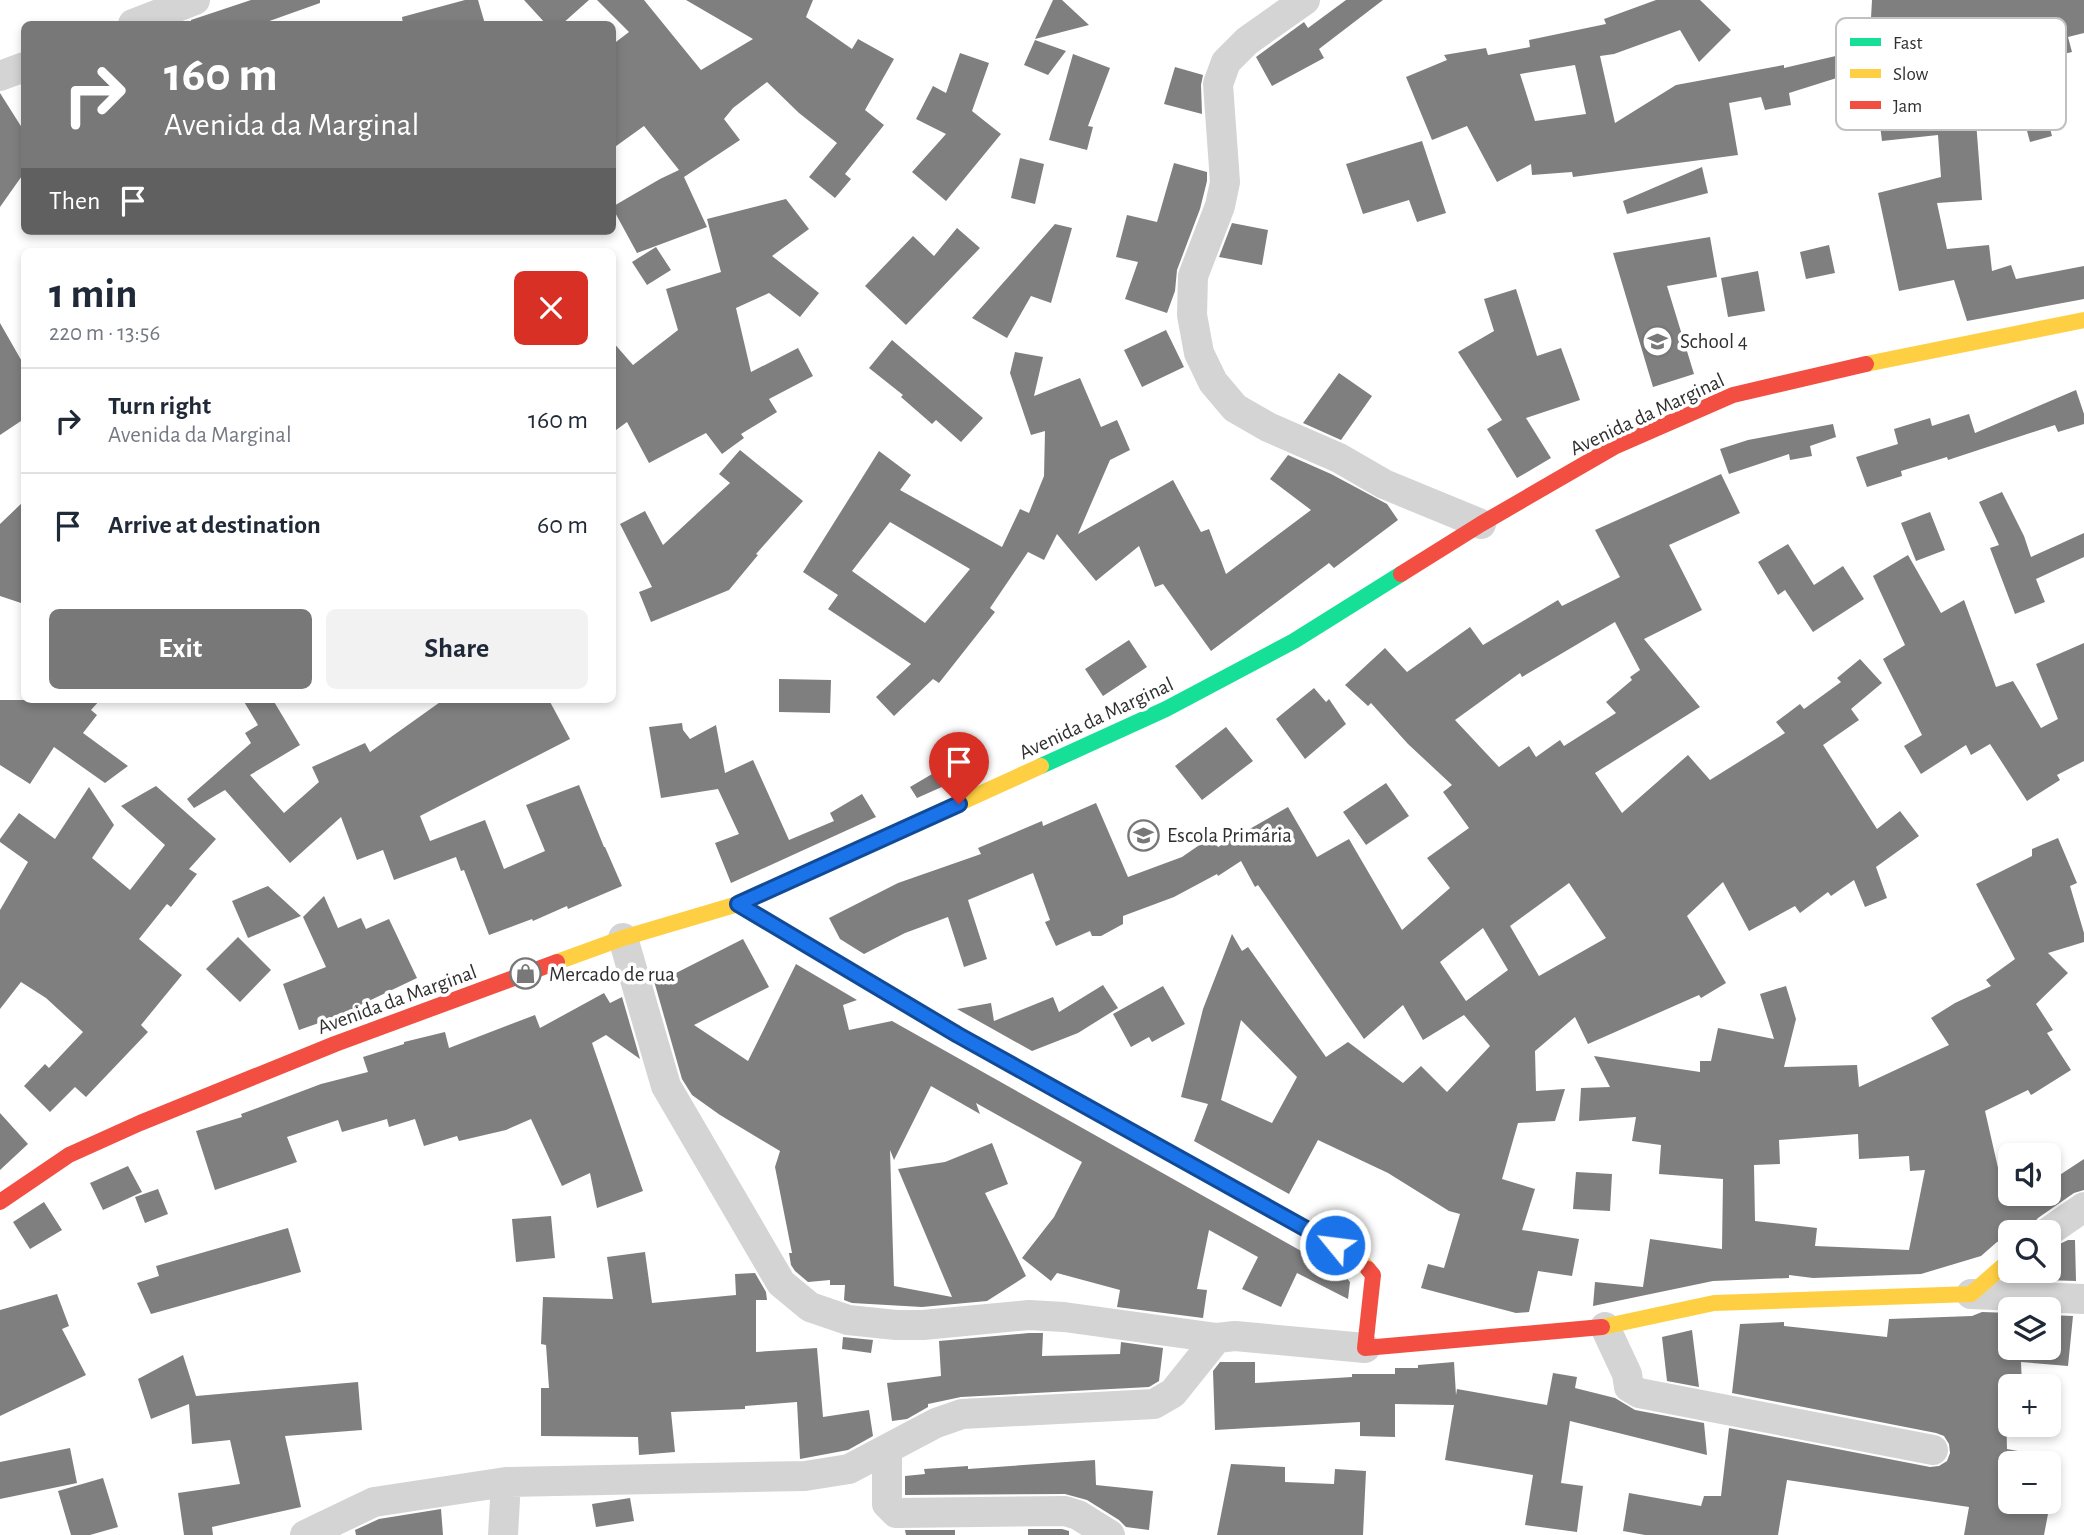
<!DOCTYPE html>
<html lang="en">
<head>
<meta charset="utf-8">
<style>
	body { margin:0; font-family:"Alegreya Sans",sans-serif; background:#f2f2f3; color:#1f2937; height:100vh; display:flex; flex-direction:column; font-size:26px; white-space:nowrap }
	* { box-sizing:border-box; margin:0 }
	p { font-size:23px; color:#747a83 }
	.icon { flex:none; width:38px; height:38px; fill:none; stroke:currentColor; stroke-width:2; stroke-linecap:round; stroke-linejoin:round }
	.map { position:relative; flex:1; overflow:hidden }
	.sheet { position:absolute; left:21px; top:248px; width:595px; height:455px; display:flex; flex-direction:column; background:#fff; border-radius:10px; box-shadow:0 4px 10px #0003 }
	.sheet>* { flex:none }
	.top-card { position:absolute; left:21px; top:21px; width:595px; height:214px; border-radius:10px; box-shadow:0 4px 10px #0003; background:#787878; color:#fff; overflow:hidden }
	.controls { position:absolute; left:1998px; top:1143px; display:grid; gap:14px }
	.controls a { display:grid; place-items:center; width:63px; height:63px; border-radius:10px; background:#fff; box-shadow:0 4px 10px #0003; font-size:35px }
	.pin { position:absolute; display:grid; place-items:center; width:60px; height:60px; color:#fff; margin:-72px -30px; border-radius:50% 50% 50% 0; rotate:-45deg; box-shadow:0 0 7px #0007 }
	.pin .icon { rotate:45deg }
	.me { position:absolute; width:77px; margin:-38px; rotate:299deg; stroke-linejoin:round; filter:drop-shadow(0 0 5px #0008) }
	.turn { display:flex; align-items:center; gap:24px; height:147px; padding:0 28px; font-size:32px }
	.turn .icon { width:91px; height:91px; stroke-width:2.5 }
	.turn b { display:block; font-size:49px; line-height:60px }
	.then { display:flex; align-items:center; height:66px; padding:0 28px; background:#0003; gap:14px; font-size:26px }
	.round { display:grid; place-items:center; flex:none; width:74px; height:74px; border-radius:10px; background:#f2f2f3 }
	.headline { display:flex; align-items:center; justify-content:space-between; height:119px; padding:0 28px }
	h1 { font-size:42px; font-weight:700; line-height:52px }
	.action { display:flex; gap:14px; margin-top:auto; padding:14px 28px }
	.action a { flex:1; height:80px; border-radius:10px; background:#787878; color:#fff; font-size:28px; font-weight:700; line-height:80px; text-align:center }
	.action a+a { background:#f2f2f3; color:#1f2937 }
	ul { padding:0; list-style:none }
	li { display:flex; align-items:center; gap:21px; height:105px; padding:0 28px; border-top:2px solid #e0e1e3 }
	li div { flex:1 }
	li b { display:block; font-size:26px }
	li em { font-style:normal }
	.map>svg:first-child { display:block }
</style>
</head>
<body>
<div class="map">
<svg width="2084" height="1535" viewBox="0 0 2084 1535">
	<rect width="100%" height="100%" fill="#fff"/>
	<!-- building -->
	<path fill="#7f7f7f" fill-rule="evenodd" d="M251 0H320V3L261 24H191V20Z
		M465 0H478L485 24H403L402 17Z
		M524 0H589L562 24H546Z
		M597 0H644L701 70 753 39 686 0H813L806 17 852 49 858 39 894 59 865 110 884 125 845 174 851 179 835 198 809 177 837 143 799 113 767 82 733 108 724 119 740 140 684 177 707 227 637 253 612 207 660 179 679 170 644 126 612 149V45L629 32Z
		M1053 0H1062L1089 25 1035 39Z
		M1346 0H1383L1319 49 1324 58 1272 86 1256 57 1304 22 1308 28Z
		M1656 0H1700L1731 30 1699 62 1680 30 1614 54 1600 56 1615 123 1676 85 1784 65V68L1840 55 1842 64 1861 60 1873 94 1852 102 1843 76 1789 93 1791 105 1765 110 1761 97 1729 103 1738 155 1573 177 1572 172 1532 175 1531 164 1497 182 1467 126 1432 140 1406 77 1447 60 1444 55 1486 48 1488 55 1530 47 1529 40 1606 24 1604 19ZM1575 65 1586 114 1535 121 1520 74Z
		M1872 0H2084V33L2068 37 2072 52 2038 60V66L1991 68 1999 118 1976 121 1982 200 1937 203 1947 249 1989 245 1992 271 2011 265 2016 279 2084 266V299L1967 321 1954 280 1899 291 1878 193 1941 177 1938 135 1882 141 1875 86 1921 72 1918 21 1871 18Z
		M1035 40 1066 51 1048 75 1024 65Z
		M960 53 989 63 972 111 1001 134 946 201 912 172 946 134 916 119 933 86 946 93Z
		M1073 54 1110 68 1088 126 1093 127 1087 150 1049 140Z
		M1175 67 1203 75 1201 85 1202 114 1164 104Z
		M0 93 24 131V173L0 207Z
		M2045 109 2052 136 2030 142 2023 116Z
		M1422 141 1446 213 1417 222 1409 200 1363 214 1346 164Z
		M1020 158 1044 164 1035 204 1011 198Z
		M1174 163 1207 172V181L1200 209 1177 270 1175 291 1167 313 1125 299 1138 262 1116 257 1127 215 1157 222Z
		M1702 167 1708 193 1627 214 1623 201Z
		M786 199 809 229 772 256 819 293 800 317 769 293 736 308 751 372 798 348 813 376 769 399 777 412 741 434 744 438 722 454 706 433 649 463 627 422 612 433V341L633 365 678 330 666 289 721 272 707 219Z
		M1232 223 1268 230 1262 265 1219 257Z
		M1055 224 1072 228 1051 303 1031 296 1007 338 972 318Z
		M957 228 980 248 906 325 865 286 913 236 934 256Z
		M1710 237 1717 277 1667 286 1694 374 1653 387 1613 253Z
		M1829 245 1835 273 1806 279 1800 252Z
		M656 247 671 270 647 285 632 262Z
		M1758 271 1765 311 1728 317 1721 278Z
		M1516 289 1537 356 1561 348 1580 400 1526 418 1551 458 1517 478 1487 429 1502 420 1458 352 1494 331 1484 299Z
		M0 323 24 365V419L0 435Z
		M1166 330 1184 367 1142 387 1124 350Z
		M892 340 983 418 961 442 936 420 932 424 901 397 903 395 869 368Z
		M1015 352 1043 357 1034 396 1080 378 1101 427 1117 420 1130 450 1110 460 1078 534 1173 480 1201 532 1209 529 1226 574 1311 510 1270 479 1288 455 1331 474 1387 504 1398 520 1334 568 1329 563 1211 651 1163 584 1155 587 1139 546 1096 581 1057 534 1044 560 1028 552 990 608 995 612 939 683 933 679 894 716 876 697 911 664 828 609 838 595 803 572 879 451 911 475 900 490 1002 547 1020 509 1029 513 1044 476 1045 431 1031 435 1010 373ZM890 522 970 569 925 623 852 571Z
		M1339 373 1372 396 1341 440 1303 423Z
		M2076 390 2084 414V424L2058 432 2055 425 1948 460 1947 457 1901 471 1902 476 1867 487 1856 457 1898 444 1894 429 1930 418 1932 426 1969 414 1975 433Z
		M1833 424 1836 437 1810 446 1812 456 1790 460 1789 454 1729 474 1720 449 1748 440Z
		M740 450 803 501 756 554 758 555 729 590 651 622 639 592 652 587 620 524 645 511 663 545 730 483 719 474Z
		M1721 474 1740 513 1669 545 1702 610 1644 639 1700 707 1595 773 1622 813 1688 755 1710 780 1785 733 1776 722 1800 704 1804 709 1841 682 1837 678 1860 659 1882 683 1851 709 1859 720 1823 745 1877 829 1900 811 1919 836 1876 867 1887 898 1865 907 1854 880 1831 896 1828 892 1800 913 1795 906 1749 931 1723 882 1687 916 1726 983 1701 998 1699 995 1588 1044 1575 1017 1535 1051 1536 1091 1565 1089 1555 1121 1518 1123 1502 1179 1535 1189 1522 1230 1579 1239 1572 1276 1538 1271 1529 1312 1516 1313 1421 1288 1428 1264 1444 1268 1460 1214 1449 1211 1388 1173 1318 1140 1289 1194 1194 1141 1208 1104 1181 1097 1203 1009 1232 934 1242 951 1248 947 1326 1057 1348 1042 1403 1083 1421 1066 1447 1092 1490 1046 1464 1015 1423 1040 1403 1005 1364 1039 1258 885 1255 887 1241 861 1218 876 1217 874 1174 897 1123 916V924L1101 936H1092L1090 931 1056 946 1045 922 1050 920 1033 873 968 900 987 959 964 967 948 917 905 933 864 954 840 939 829 918 898 883 981 854 978 848 1042 821 1043 826 1096 803 1128 877 1182 857 1211 837 1218 847 1288 807 1317 857 1349 839 1402 930 1450 888 1427 858 1469 828 1443 792 1452 785 1408 744 1371 703 1368 706 1345 685 1385 648 1407 672 1470 627 1483 645 1558 600 1562 606 1620 577 1595 530ZM1615 622 1640 670 1630 677 1632 680 1606 702 1616 713 1564 746 1560 740 1536 757 1529 746 1499 767 1455 720 1520 673 1522 677ZM1569 883 1606 938 1539 976 1510 926ZM1483 928 1508 970 1466 1001 1440 962ZM1241 1020 1297 1077 1272 1123 1221 1100Z
		M2002 492 2024 536 2031 557 2084 533V557L2036 579 2045 602 2015 614 1990 548 1999 545 1979 502Z
		M24 501V604L0 596V524Z
		M1930 512 1945 550 1916 561 1901 523Z
		M1788 544 1814 585 1843 566 1864 599 1813 632 1785 590 1778 595 1758 562Z
		M1908 555 1941 613 1964 600 1996 687 2013 681 2041 728 2058 719 2036 664 2084 643V761L2057 775 2060 780 2027 801 1990 744 1971 755 1966 745 1921 774 1904 746 1922 735 1883 659 1905 645 1873 576Z
		M1129 640 1147 667 1103 696 1085 669Z
		M779 679 831 680 830 713 779 712Z
		M1314 688 1326 702 1329 699 1346 724 1305 759 1276 719Z
		M0 700H100L91 710 97 715 83 733 128 766 105 783 54 747 30 784 0 765Z
		M243 700H273L300 745 250 775 284 813 319 782 312 767 365 743 370 752 443 700H549L570 739 420 816 430 841 485 820 504 869 545 851 526 805 579 785 604 847H605L622 886 568 909 567 906 533 921 532 919 489 935 464 870 461 871 456 857 394 880 383 850 357 860 341 817 290 863 225 790 194 808 187 799 251 743 245 733 258 725Z
		M682 723 683 730 690 739 716 725 725 773 753 760 789 840 834 821 830 813 862 794 876 817 731 883 715 843 739 834 718 789 661 798 649 727Z
		M1226 727 1253 761 1202 800 1175 766Z
		M944 767 953 782 917 798 910 787Z
		M1386 783 1409 816 1366 845 1343 812Z
		M156 786 216 839 189 869 197 874 171 907 167 904 139 939 182 975 141 1025 148 1032 86 1097 75 1087 50 1112 24 1086 45 1064 49 1068 83 1032 46 998 21 982 0 1009V910L28 862 0 842V839L19 813 55 839 89 787 114 825 92 858 130 890 165 845 121 806Z
		M2058 838 2077 883 2070 886 2084 933V942L2048 953 2068 973 2036 1004 2053 1030 2047 1033 2071 1070 2031 1095 2028 1090 1985 1111 2004 1194H2049V1182L2084 1159V1190L2074 1193 2038 1218 2033 1224 2031 1232H2011V1238L1997 1242 1981 1256 1921 1274 1813 1278 1789 1275V1278L1713 1281 1593 1306 1595 1282 1643 1287 1650 1239 1722 1249 1723 1179 1659 1174 1661 1145 1632 1141 1636 1117 1579 1121 1581 1088 1610 1087 1594 1056 1700 1072V1061H1711L1718 1028 1774 1039 1760 994 1786 986 1796 1019 1784 1067 1857 1065 1859 1087 1949 1045 1931 1018 1955 1003 1991 986 1986 980 2015 959 1976 884 2032 856V849ZM1858 1134 1859 1159 1909 1156 1910 1171 1925 1170 1909 1250 1815 1246 1817 1228 1755 1221 1754 1165 1780 1164 1779 1140Z
		M268 886 301 916 248 938 232 901Z
		M324 896 338 928 361 918 366 929 389 919 417 978 333 1018 299 1030 283 984 326 967 303 917Z
		M238 937 271 970 240 1002 206 969Z
		M743 939 769 987 694 1025 748 1061 796 964 857 1000 843 1005 849 1030 892 1021 1344 1275 1350 1282 1348 1299 1297 1273 1281 1307 1242 1289 1258 1257 1209 1230 1197 1289 1207 1290 1203 1318 1117 1307 1120 1290 1057 1273 1051 1281 1022 1258 1054 1217 1082 1162 976 1103 980 1114 931 1086 894 1160 890 1150 894 1286 952 1297 898 1169 945 1162 992 1143 1008 1184 985 1193 1026 1276 987 1301 922 1307 852 1303 844 1300 845 1285H830V1280L808 1282 795 1271 791 1265 789 1253H792L775 1167 780 1151 720 1115 692 1095 682 1079 654 981 673 972 674 974Z
		M1103 985 1118 1008 1078 1033 1032 1051 957 1009 991 1003 994 1021 1053 997 1059 1012Z
		M1163 986 1185 1024 1152 1042 1149 1037 1131 1047 1113 1014Z
		M604 993 610 1003 622 997 640 1059 606 1035 592 1043 643 1191 597 1208 590 1173 562 1186 531 1119 506 1130 459 1141 457 1136 424 1146 415 1119 389 1127 387 1119 342 1132 338 1120 287 1137 297 1162 215 1190 196 1131 242 1117 241 1114 321 1084 368 1072 363 1057 404 1044V1042L445 1032 449 1048 535 1015 540 1028Z
		M0 1113 28 1144 0 1170Z
		M128 1166 142 1192 103 1210 90 1183Z
		M1576 1172 1612 1174 1610 1211 1573 1209Z
		M158 1189 168 1214 145 1223 135 1197Z
		M44 1202 62 1230 30 1249 13 1222Z
		M551 1216 555 1258 516 1262 512 1219Z
		M288 1228 301 1272 151 1314 137 1283 159 1276 156 1266Z
		M2068 1240H2075L2076 1281 2044 1280V1270H2049V1249Z
		M645 1252 652 1303 736 1295 735 1274 755 1273 766 1292 767 1300H756V1352L817 1348 823 1417 869 1410 873 1436 848 1450 800 1459 797 1402 745 1406V1409L671 1412 675 1452 639 1455 638 1437 541 1436V1388H549L546 1345 541 1344 543 1297 613 1299 607 1257Z
		M57 1294 69 1326 62 1329 86 1375 0 1416V1310Z
		M1982 1312 2011 1313V1348H2049V1315L2073 1316 2068 1366 2021 1362 2022 1386H2011V1409H2006L2007 1449 2023 1452 2021 1463H2011V1502H2049V1492L2052 1493 2044 1535H1964L1969 1507 1787 1480 1778 1535H1645L1623 1531 1629 1493 1701 1506 1704 1496H1721L1729 1428 1930 1467 1939 1466 1947 1461 1950 1453 1949 1444 1944 1436 1936 1433 1732 1393 1740 1324 1784 1322V1326L1887 1337 1889 1319 1972 1316Z
		M1692 1330 1699 1387 1667 1381 1662 1337Z
		M1029 1333H1043L1042 1356 1120 1354 1121 1342 1163 1348 1159 1381 1149 1387 961 1397 928 1404V1407L907 1419 892 1421 887 1383 941 1376 939 1341Z
		M843 1337 873 1340 871 1353 842 1349Z
		M183 1355 196 1396 358 1382 362 1430 285 1436 301 1507 212 1527 213 1535H184L178 1493 240 1484 230 1440 192 1444 189 1404 151 1419 138 1379Z
		M1220 1362H1255V1383L1352 1377V1374H1395V1368H1418V1365L1454 1362 1456 1395 1457 1389 1547 1405 1553 1373 1577 1377 1575 1388 1615 1398 1635 1410 1704 1423 1707 1455 1570 1421 1561 1483 1583 1486 1577 1532 1525 1525 1533 1475 1445 1460 1454 1405 1395 1404V1437L1360 1436V1422L1215 1430 1213 1371Z
		M70 1448 77 1483 0 1499V1462Z
		M1095 1460 1096 1485 1153 1491 1149 1530 1126 1527 1119 1520 1087 1500 1065 1494 905 1495V1476L925 1474 924 1469 968 1466V1469Z
		M1231 1464 1285 1467V1482L1334 1484 1335 1469 1366 1471 1363 1535H1217Z
		M103 1478 118 1527 90 1535H71L58 1491Z
		M630 1498 634 1521 596 1527 592 1504Z
		M441 1509 443 1535H356L355 1530 379 1519Z
		M1028 1529H1062L1069 1531V1535H1028Z
		M905 1530H955V1535H906Z"/>
	<g fill="none" stroke-linecap="round" stroke-linejoin="round">
		<!-- street -->
		<path stroke="#d4d4d4" stroke-width="30" d="M1305 0 1247 41 1226 62 1218 84 1225 182 1220 206 1193 276 1192 315 1199 353 1213 382 1235 408 1268 427 1339 458 1384 484 1481 524
			M133 24 195 0
			M0 76 24 67
			M623 938 666 1086 781 1283 810 1307 848 1320 896 1325H923L1029 1315 1064 1317 1217 1338
			M2048 1232 2084 1207
			M1971 1294 2084 1299
			M1605 1327 1627 1374 1629 1387 1639 1393 1933 1450
			M887 1449V1504L896 1513 1065 1511 1078 1515 1110 1535
			M305 1535 374 1502 506 1482 805 1476 849 1469 936 1423 962 1414 1154 1404 1173 1393 1217 1338 1235 1336 1365 1348
			M503 1535 506 1482"/>
		<!-- fast -->
		<path stroke="#16e098" stroke-width="16" d="M1041 766 1166 709 1294 641 1401 574"/>
		<!-- slow -->
		<path stroke="#ffcf43" stroke-width="16" d="M1866 364 2084 320
			M557 962 623 938 738 904 1041 766
			M1036 1079 1358 1258 1368 1269
			M1602 1327 1714 1303 1971 1294 2011 1259"/>
		<!-- jam -->
		<path stroke="#f24e42" stroke-width="16" d="M1401 574 1481 524 1614 447 1733 395 1866 364
			M738 904 958 1035 1036 1079
			M0 1202 69 1155 140 1123 335 1044 557 962
			M1368 1269 1373 1275 1365 1348 1602 1327"/>
	</g>
	<g fill="none" stroke-linecap="round" stroke-linejoin="round">
		<defs>
			<path id="route" d="M959 804 738 904 958 1035 1335 1245"/>
		</defs>
		<!-- route casing -->
		<use href="#route" stroke="#114b97" stroke-width="18"/>
		<!-- route -->
		<use href="#route" stroke="#1a73e8" stroke-width="12"/>
	</g>
	<!-- icons -->
	<defs>
		<symbol id="school-ring" viewBox="-11 -11 22 22"><circle r="9.5" fill="#fff" stroke="#787878" stroke-width="1.5"/><path d="M0-5L7-2L0 1L-7-2ZM-4 1L0 2.5L4 1V4Q0 6-4 4Z" fill="#787878"/></symbol>
		<symbol id="shop-ring" viewBox="-11 -11 22 22"><circle r="9.5" fill="#fff" stroke="#787878" stroke-width="1.5"/><path d="M-5-2.5h2.3a2.7 3.5 0 0 1 5.4 0H5L5.5 6h-11ZM-1.5-2.5h3a1.5 2.3 0 0 0-3 0Z" fill="#787878"/></symbol>
	</defs>
	<g fill-rule="evenodd">
		<use href="#school-ring" x="1640" y="324" width="35" height="35"/>
		<use href="#school-ring" x="1126" y="818" width="35" height="35"/>
		<use href="#shop-ring" x="508" y="956" width="35" height="35"/>
	</g>
	<g text-anchor="middle" stroke-width="7" stroke-linejoin="round" paint-order="stroke">
		<!-- poi labels -->
		<g font-size="21" fill="#303030" stroke="#fff" text-anchor="start">
			<text x="1680" y="348">School 4</text>
			<text x="1167" y="842">Escola Primária</text>
			<text x="549" y="981">Mercado de rua</text>
		</g>
		<!-- street labels -->
		<g font-size="21" fill="#303030" stroke="#fff">
			<text transform="translate(1647 414) rotate(-25)" y="7">Avenida da Marginal</text>
			<text transform="translate(1096 718) rotate(-25)" y="7">Avenida da Marginal</text>
			<text transform="translate(397 999) rotate(-20)" y="7">Avenida da Marginal</text>
		</g>
	</g>
	<!-- legend -->
	<rect x="1836" y="18" width="230" height="112" rx="10" fill="#fff" stroke="#c1c1c1" stroke-width="2"/>
	<rect x="1850" y="38" width="31" height="8" fill="#16e098"/>
	<rect x="1850" y="69" width="31" height="9" fill="#ffcf43"/>
	<rect x="1850" y="101" width="31" height="8" fill="#f24e42"/>
	<g font-size="19" fill="#303030">
		<text x="1893" y="49">Fast</text>
		<text x="1893" y="80">Slow</text>
		<text x="1893" y="112">Jam</text>
	</g>
</svg>
<div class="controls">
<a><svg class="icon" aria-label="sound" viewBox="0 0 24 24"><path d="M4 9h4l5-4v14l-5-4H4zM17 9q2 3 0 6"/></svg></a>
<a><svg class="icon" aria-label="search" viewBox="0 0 24 24"><circle cx="10" cy="10" r="6"/><path d="M15 15l6 6"/></svg></a>
<a><svg class="icon" aria-label="layers" viewBox="0 0 24 24"><path d="M12 4l9 5-9 5-9-5zM3 14l9 5 9-5"/></svg></a>
<a>+</a>
<a>−</a>
</div>
<div class="pin" style="left:959px;top:804px;background:#d93025"><svg class="icon" aria-label="arrive" viewBox="0 0 24 24"><path d="M6 21V4h12l-3 4 3 4H6"/></svg></div>
<svg class="me" style="left:1335px;top:1245px" viewBox="-20 -20 40 40"><circle r="17" fill="#1a73e8" stroke="#fff" stroke-width="3"/><path d="M0-11L8 9 0 5-8 9z" fill="#fff"/></svg>
<div class="top-card">
<div class="turn"><svg class="icon" aria-label="right" viewBox="0 0 24 24"><path d="M7 20v-9h11M14 6l5 5-5 5"/></svg><div><b>160 m</b>Avenida da Marginal</div></div>
<div class="then">Then<svg class="icon" aria-label="arrive" viewBox="0 0 24 24"><path d="M6 21V4h12l-3 4 3 4H6"/></svg></div>
</div>
<section class="sheet">
<div class="headline"><div><h1>1 min</h1><p>220 m · 13:56</p></div><a class="round" style="background:#d93025;color:#fff"><svg class="icon" aria-label="close" viewBox="0 0 24 24"><path d="M6 6l12 12M18 6L6 18"/></svg></a></div>
<ul>
<li><svg class="icon" aria-label="right" viewBox="0 0 24 24"><path d="M7 20v-9h11M14 6l5 5-5 5"/></svg><div><b>Turn right</b><p>Avenida da Marginal</p></div><em>160 m</em></li>
<li><svg class="icon" aria-label="arrive" viewBox="0 0 24 24"><path d="M6 21V4h12l-3 4 3 4H6"/></svg><div><b>Arrive at destination</b></div><em>60 m</em></li>
</ul>
<div class="action"><a>Exit</a><a>Share</a></div>
</section>
</div>
</body>
</html>
